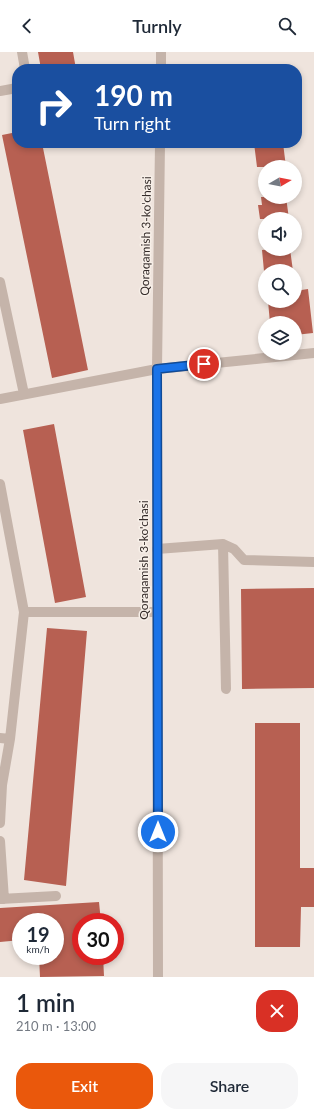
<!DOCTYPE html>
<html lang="en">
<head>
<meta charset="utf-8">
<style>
	body { margin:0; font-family:Lato,sans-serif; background:#f6f6f7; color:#1f2937; height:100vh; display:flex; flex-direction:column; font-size:15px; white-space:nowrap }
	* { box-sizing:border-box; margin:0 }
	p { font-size:13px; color:#747a83 }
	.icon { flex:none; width:22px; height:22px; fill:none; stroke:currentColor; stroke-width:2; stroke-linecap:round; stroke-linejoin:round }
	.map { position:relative; height:925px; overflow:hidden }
	.side { display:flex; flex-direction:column; background:#fff; flex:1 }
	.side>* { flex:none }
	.top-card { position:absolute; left:12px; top:12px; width:290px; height:84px; border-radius:16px; box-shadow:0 2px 6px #0003; background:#1a4fa0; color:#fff; overflow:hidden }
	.needle { width:26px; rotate:80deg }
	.tools { position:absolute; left:258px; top:108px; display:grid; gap:8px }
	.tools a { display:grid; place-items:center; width:44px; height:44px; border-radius:50%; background:#fff; box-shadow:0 2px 6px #0003; font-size:20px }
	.speed { position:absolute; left:12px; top:861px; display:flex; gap:8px; font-size:20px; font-weight:700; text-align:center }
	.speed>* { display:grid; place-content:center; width:52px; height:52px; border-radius:50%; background:#fff; box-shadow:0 2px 6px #0003; line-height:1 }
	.speed small { font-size:10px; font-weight:400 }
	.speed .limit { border:6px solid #d22; background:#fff; color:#111 }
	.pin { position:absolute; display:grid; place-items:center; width:34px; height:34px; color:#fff; margin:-17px; border:2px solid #fff; border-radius:50%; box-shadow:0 1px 4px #0007 }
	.me { position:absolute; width:44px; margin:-22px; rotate:0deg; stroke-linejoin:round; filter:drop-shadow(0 0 3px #0008) }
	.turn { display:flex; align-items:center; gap:14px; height:84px; padding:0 16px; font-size:18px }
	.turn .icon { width:52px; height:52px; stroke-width:2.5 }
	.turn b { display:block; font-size:28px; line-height:34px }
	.round { display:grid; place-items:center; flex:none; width:42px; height:42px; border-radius:16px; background:#f6f6f7 }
	.overview { display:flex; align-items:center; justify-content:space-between; height:68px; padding:0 16px }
	h1 { font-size:24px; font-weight:600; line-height:30px }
	.action { display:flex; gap:8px; margin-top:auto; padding:8px 16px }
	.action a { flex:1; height:46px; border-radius:16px; background:#ea580c; color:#fff; font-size:16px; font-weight:600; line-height:46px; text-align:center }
	.action a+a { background:#f6f6f7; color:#1f2937 }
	header { display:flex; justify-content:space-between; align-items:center; height:52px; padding:0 16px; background:#fff; font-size:18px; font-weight:600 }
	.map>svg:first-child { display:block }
</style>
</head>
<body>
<header><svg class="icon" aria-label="back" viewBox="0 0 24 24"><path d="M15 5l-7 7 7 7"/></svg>Turnly<svg class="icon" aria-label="search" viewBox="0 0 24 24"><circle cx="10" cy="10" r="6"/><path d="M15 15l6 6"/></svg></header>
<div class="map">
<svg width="314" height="925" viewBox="0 0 314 925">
	<rect width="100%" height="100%" fill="#efe4dd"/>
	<!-- building -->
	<path fill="#b76052" d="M38 0H73L76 17H41Z
		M17 80V91H42L88 318 52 326 2 83Z
		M254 91H283L286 115H257Z
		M261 145H286L289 167H260L258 153H262Z
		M270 197H290L293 219H264L262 198Z
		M308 237 313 281 295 283V271H270L268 249H295V239Z
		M54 372 86 545 55 551 23 378Z
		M314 536V636L242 637 241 537Z
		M47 576 87 579 66 834 24 828Z
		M255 671H300V816H314V855H301L300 895H255Z
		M99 850 101 870H81V904H103L104 924 40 925 39 904H55V870H21V888L0 890V856Z"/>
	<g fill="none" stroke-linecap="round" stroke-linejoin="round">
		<!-- service -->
		<path stroke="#c5b4aa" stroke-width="10" d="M22 0 25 17
			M0 39 17 36
			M0 230 24 342
			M0 347 157 317
			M0 432 24 560 10 687 0 686
			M223 492 226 637
			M157 497 223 492 234 497 244 508 314 510
			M24 560H157
			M0 771 2 733 10 687
			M0 789 4 847
			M0 847 56 844"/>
		<!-- minor -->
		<path stroke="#c5b4aa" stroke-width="10" d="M161 17V0
			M157 317 314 301
			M158 925 157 317 160 91"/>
	</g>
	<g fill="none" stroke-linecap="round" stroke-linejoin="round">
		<defs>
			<path id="route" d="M158 780 157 317 204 312"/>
		</defs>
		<!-- route casing -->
		<use href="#route" stroke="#114b97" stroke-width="10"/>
		<!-- route -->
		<use href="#route" stroke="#1a73e8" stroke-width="7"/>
	</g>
	<g text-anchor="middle" stroke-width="3" stroke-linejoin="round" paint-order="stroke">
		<!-- street labels -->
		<g font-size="12" fill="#342b29" stroke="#f7efe8">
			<text transform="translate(146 184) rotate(-89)" y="4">Qoraqamish 3-ko'chasi</text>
			<text transform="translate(144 508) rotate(-90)" y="4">Qoraqamish 3-ko'chasi</text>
		</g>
	</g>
</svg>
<div class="tools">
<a><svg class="needle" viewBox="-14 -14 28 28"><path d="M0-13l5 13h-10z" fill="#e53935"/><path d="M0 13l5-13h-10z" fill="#747a83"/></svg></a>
<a><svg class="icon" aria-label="sound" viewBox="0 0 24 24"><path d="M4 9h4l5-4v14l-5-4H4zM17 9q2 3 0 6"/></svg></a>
<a><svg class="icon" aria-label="search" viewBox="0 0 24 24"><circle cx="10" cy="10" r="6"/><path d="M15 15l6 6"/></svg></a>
<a><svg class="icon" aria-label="layers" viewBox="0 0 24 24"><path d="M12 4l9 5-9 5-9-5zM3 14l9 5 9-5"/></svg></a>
</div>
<div class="speed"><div>19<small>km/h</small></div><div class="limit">30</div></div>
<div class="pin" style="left:204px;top:312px;background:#d93025"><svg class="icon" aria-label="arrive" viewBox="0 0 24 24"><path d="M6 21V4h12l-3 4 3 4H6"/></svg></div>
<svg class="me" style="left:158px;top:780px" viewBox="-20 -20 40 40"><circle r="17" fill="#1a73e8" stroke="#fff" stroke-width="3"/><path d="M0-11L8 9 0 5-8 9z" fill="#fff"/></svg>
<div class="top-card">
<div class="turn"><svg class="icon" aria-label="right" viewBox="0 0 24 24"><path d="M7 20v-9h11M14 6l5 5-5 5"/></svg><div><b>190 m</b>Turn right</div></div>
</div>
</div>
<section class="side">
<div class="overview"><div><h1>1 min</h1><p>210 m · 13:00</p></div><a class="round" style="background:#d93025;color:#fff"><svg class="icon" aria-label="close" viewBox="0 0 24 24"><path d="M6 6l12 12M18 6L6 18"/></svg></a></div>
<div class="action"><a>Exit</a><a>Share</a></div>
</section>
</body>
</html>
